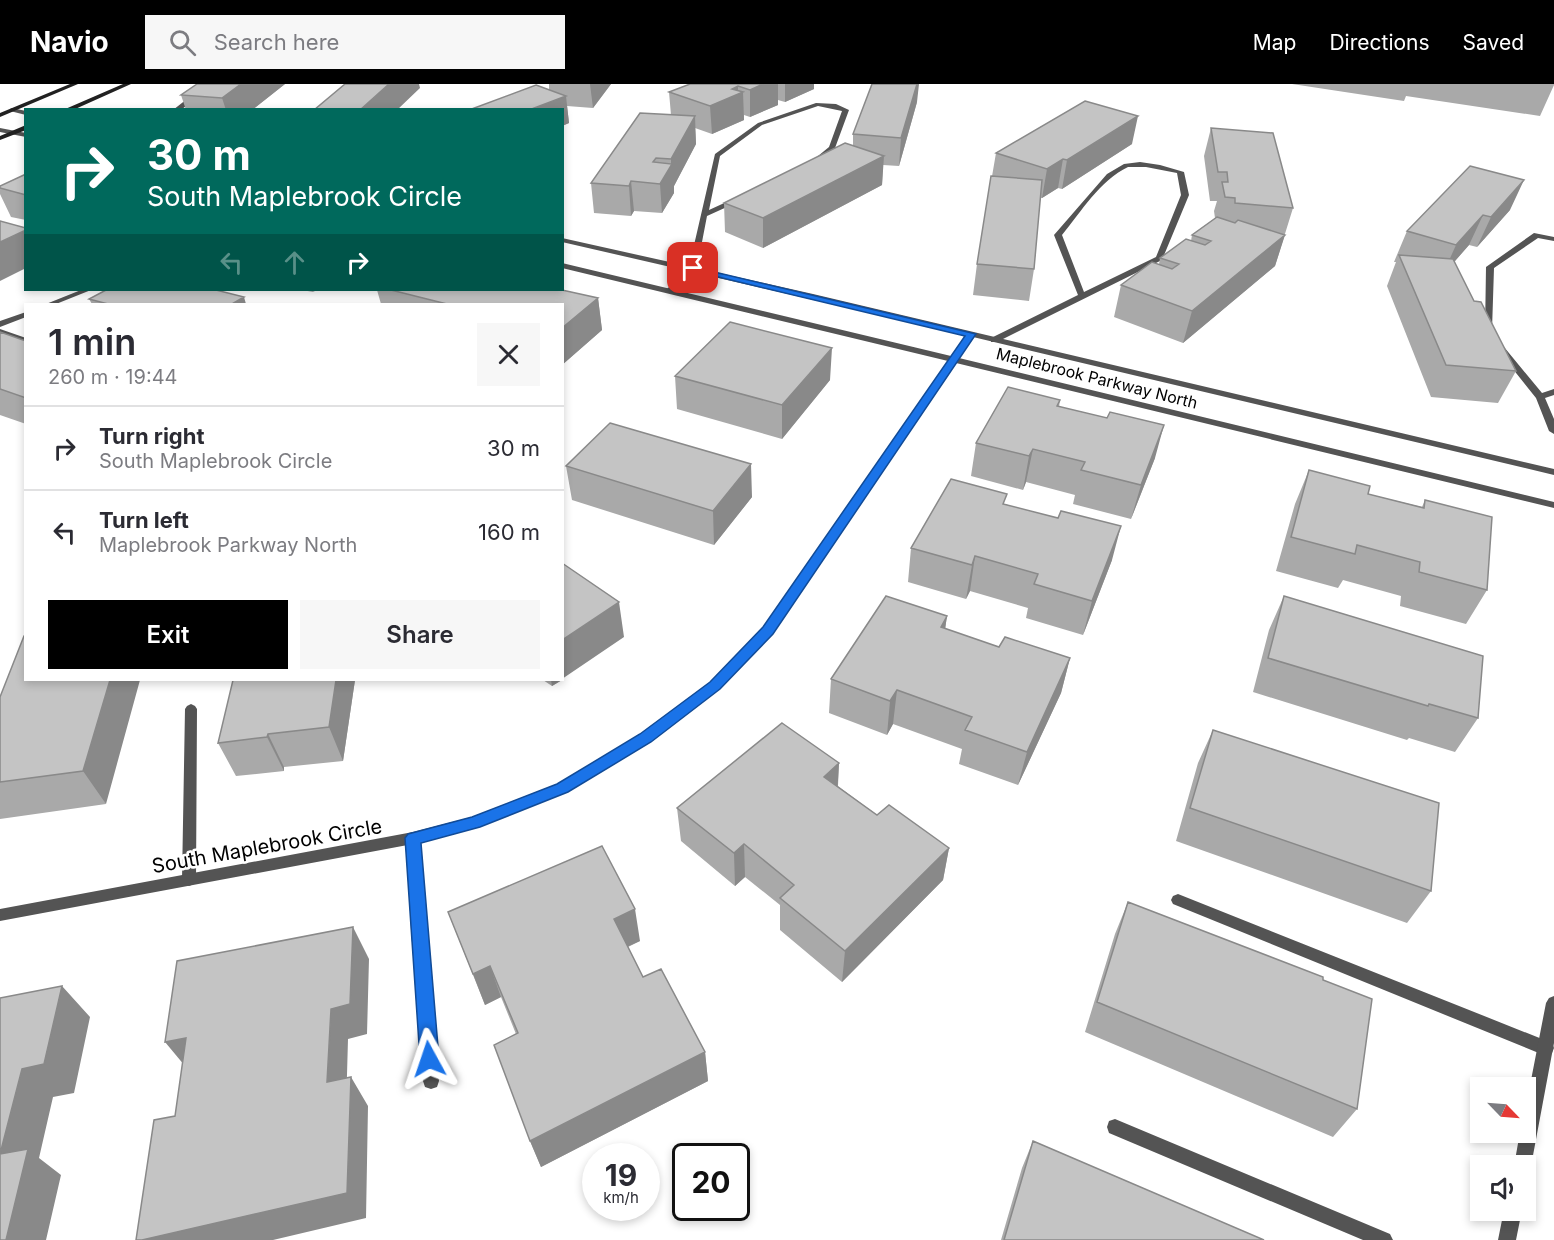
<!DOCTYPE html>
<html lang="en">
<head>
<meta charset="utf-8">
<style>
	body { margin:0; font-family:Inter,sans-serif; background:#f7f7f7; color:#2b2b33; height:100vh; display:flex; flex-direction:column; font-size:22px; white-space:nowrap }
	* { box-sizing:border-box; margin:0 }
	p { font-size:20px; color:#7c7c81 }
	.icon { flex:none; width:33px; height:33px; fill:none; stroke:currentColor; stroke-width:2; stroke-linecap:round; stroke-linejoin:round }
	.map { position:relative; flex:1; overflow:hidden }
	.details { position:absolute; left:24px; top:219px; width:540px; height:378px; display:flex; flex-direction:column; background:#fff; border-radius:0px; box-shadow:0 3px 9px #0003 }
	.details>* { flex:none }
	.top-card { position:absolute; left:24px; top:24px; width:540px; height:183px; border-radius:0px; box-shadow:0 3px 9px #0003; background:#00695c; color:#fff; overflow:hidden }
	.needle { width:39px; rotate:115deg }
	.controls { position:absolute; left:1470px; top:993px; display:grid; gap:12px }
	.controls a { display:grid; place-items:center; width:66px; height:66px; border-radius:0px; background:#fff; box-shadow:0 3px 9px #0003; font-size:30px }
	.speed { position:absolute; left:582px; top:1059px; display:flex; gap:12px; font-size:30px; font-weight:700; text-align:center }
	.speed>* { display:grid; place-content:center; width:78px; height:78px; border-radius:50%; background:#fff; box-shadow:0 3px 9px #0003; line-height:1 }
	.speed small { font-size:15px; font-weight:400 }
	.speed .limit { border:3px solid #111; border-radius:9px; background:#fff; color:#111 }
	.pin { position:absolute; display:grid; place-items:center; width:51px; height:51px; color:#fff; margin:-26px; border-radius:12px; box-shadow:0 3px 9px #0006 }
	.me { position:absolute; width:66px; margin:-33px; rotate:355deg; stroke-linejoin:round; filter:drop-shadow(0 0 4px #0008) }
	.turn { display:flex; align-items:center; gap:21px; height:126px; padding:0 24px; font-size:27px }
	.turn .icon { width:78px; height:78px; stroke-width:2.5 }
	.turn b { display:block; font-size:42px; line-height:51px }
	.lanes { display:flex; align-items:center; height:57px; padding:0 24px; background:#0003; justify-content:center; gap:30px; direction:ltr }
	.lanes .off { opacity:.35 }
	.round { display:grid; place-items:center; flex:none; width:63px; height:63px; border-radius:0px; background:#f7f7f7 }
	.summary { display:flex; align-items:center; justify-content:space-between; height:102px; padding:0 24px }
	h1 { font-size:36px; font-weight:600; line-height:45px }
	.cta { display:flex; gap:12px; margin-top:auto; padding:12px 24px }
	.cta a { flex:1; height:69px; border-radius:0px; background:#000; color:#fff; font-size:24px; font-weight:600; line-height:69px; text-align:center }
	.cta a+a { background:#f7f7f7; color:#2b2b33 }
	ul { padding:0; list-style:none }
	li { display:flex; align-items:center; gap:18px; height:84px; padding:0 24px; border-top:2px solid #e1e1e2 }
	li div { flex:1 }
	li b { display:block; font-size:22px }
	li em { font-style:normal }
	header { display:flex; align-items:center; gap:36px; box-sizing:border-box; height:84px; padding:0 30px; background:#000; color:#fff }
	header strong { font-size:28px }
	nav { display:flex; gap:33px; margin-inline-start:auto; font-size:21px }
	.search { width:420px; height:54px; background:#f7f7f7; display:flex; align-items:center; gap:15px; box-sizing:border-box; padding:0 21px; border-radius:0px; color:#7c7c81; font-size:22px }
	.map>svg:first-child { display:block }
</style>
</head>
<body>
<header>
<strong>Navio</strong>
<div class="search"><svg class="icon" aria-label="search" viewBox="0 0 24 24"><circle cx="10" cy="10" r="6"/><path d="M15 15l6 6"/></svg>Search here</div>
<nav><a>Map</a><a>Directions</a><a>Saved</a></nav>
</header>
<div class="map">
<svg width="1554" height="1156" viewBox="0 0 1554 1156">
	<rect width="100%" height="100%" fill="#fff"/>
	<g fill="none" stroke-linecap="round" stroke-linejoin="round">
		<!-- lane -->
		<path fill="#545454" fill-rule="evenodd" d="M206 0H213L181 26H173Z
			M816 19 836 20 849 26 835 64 817 78 812 77 829 63 842 27 818 22 762 41 720 72 709 126 733 115 740 117 707 132 697 184 673 209H667V205L689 183 715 70 758 39Z
			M1140 78 1160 81 1184 88 1189 111 1162 176 997 258H991V254L1078 211 1054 151 1107 90 1124 80ZM1128 83H1146L1177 89 1181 111 1156 173 1084 208 1062 151C1081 128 1100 96 1128 83Z
			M1534 149 1554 153V157L1538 154 1494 184 1492 246 1485 248 1486 183Z
			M0 245 26 254V259L0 251Z
			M1501 262 1504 263 1542 309 1554 305V311L1545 314 1554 335V350L1549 347 1536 314 1497 265Z
			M191 620 195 622 197 625 196 796 194 800 189 802 184 800 182 796 185 625 187 622Z
			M413 748 418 750 420 754 425 846 439 997 437 1003 431 1005 425 1003 423 997 411 846 406 754 408 750Z
			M1178 810 1552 959 1554 964 1552 969 1546 972 1173 820 1171 816 1173 812Z
			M1115 1035 1390 1150 1393 1156H1363L1109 1049 1107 1043 1109 1037Z"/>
		<!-- street -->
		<path fill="#545454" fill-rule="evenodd" d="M12 24 26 27V31L10 27V25Z
			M0 44 26 49V53L0 48Z
			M562 154 813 210 1554 385V391L973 253 959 274 1554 418V424L956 279 772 549 719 604 651 657 567 708 474 744 413 760 0 837V825L413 748 472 733 557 700 641 651 711 598 764 543 948 277 562 184V179L951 272 966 251 562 158Z
			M81 206H91L56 220H46Z
			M26 228V233L0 243V237Z
			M1554 912V959L1531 1082 1526 1089V1082H1514L1520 1048H1526V1022L1546 919 1549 914Z
			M1504 1126H1522L1516 1156H1498Z"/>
		<!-- secondary -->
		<path fill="#212121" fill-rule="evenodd" d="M70 0H78L0 33V29Z
			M123 0H131L73 26H63Z
			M26 41V46L0 56V52Z"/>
	</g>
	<!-- wall -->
	<path fill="#a9a9a9" d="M285 0 252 26H186L181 11Z
		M549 0H611L593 24 567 22 569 39 562 42V26L549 6Z
		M690 0H814V5L785 18 778 16V21L750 33 744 31V36L712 50 695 44 696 60 674 102V109L662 129 634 127 631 132 594 129 591 99 671 31 669 8Z
		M1292 0H1554V1L1540 32 1406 12 1404 17Z
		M917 18 899 82 883 81 882 101 763 164 725 148 724 119 853 62V50Z
		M1211 44 1293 124 1275 182 1183 259 1114 233 1121 201 1159 180 1160 174 1191 157 1192 151 1215 134 1214 127 1217 117H1210L1204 72Z
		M1132 60 1062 105 1058 104 1042 114H1040L1034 185 1029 217 973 211 977 180 996 69Z
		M26 90V136L11 133 0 110V102Z
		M1510 126 1477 163 1469 161 1454 178 1474 217 1516 287 1498 319 1431 313 1387 202 1396 178H1394L1407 147Z
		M302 206H317L313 208Z
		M377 206H562L598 214 602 246 562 281V220H381Z
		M89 215 246 220H92Z
		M0 248 26 257V340L0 331Z
		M675 292 830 296 782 355 677 325Z
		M1060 316 1059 323 1155 374 1131 435 1073 420 1075 411 1026 398 1023 406 971 392 976 359Z
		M566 382 752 413 714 461 572 416Z
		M1309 386 1368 410 1422 423 1425 416 1487 506 1466 540 1400 522 1401 512 1343 496 1338 504 1276 487 1295 420Z
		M1006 420 1112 476 1083 551 1026 534 1028 524 970 507 966 515 908 498 911 464Z
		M1284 512 1478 634 1455 668 1409 654 1407 656 1253 608 1269 546Z
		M947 532 945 545 999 563 1070 574 1061 609 1018 701 959 680 962 665 893 640 887 651 829 629 831 595Z
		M24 552 106 720 0 735V613Z
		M355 596 343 677 284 683V687L236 692 218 659Z
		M543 596H562L552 602Z
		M1213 646 1431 807 1407 839 1176 757 1198 679Z
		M839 679 838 702 877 731 949 764 943 796 842 898 780 846V821L745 793 735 802 681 757 677 724Z
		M1128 818 1323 896 1357 1025 1333 1053 1085 948 1115 850Z
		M448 828 640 857 628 863 643 893 705 968 708 997 541 1083 530 1057 516 950 501 913 485 921Z
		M1033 1057 1264 1156H1001L1022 1084Z"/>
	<!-- shaded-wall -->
	<path fill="#898989" d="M241 0H285L252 26H226L222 14Z
		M389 0H419L420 4 397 26H360Z
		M590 0H611L593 24Z
		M763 0H778V21L750 33V6Z
		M785 0H814V5L785 18Z
		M917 0H919L917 18 899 82 901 54Z
		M738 2V10L743 8 744 36 712 50 710 22 732 5Z
		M566 12 569 39 562 42V26H529Z
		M695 32 696 60 674 102V109L662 129 660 100 671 81V75Z
		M1138 32 1132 60 1062 105 1067 76Z
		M884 72 882 101 763 164V134Z
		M1063 75 1058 104 1042 114 1047 85Z
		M1524 96 1510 126 1477 163 1491 133Z
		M631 97 634 127 631 132 629 102Z
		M1483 131 1469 161 1442 192 1456 161Z
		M26 146V184L0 197V158Z
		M1285 151 1275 182 1183 259 1192 227Z
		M244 213 246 220H232Z
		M598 214 602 246 562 281V244Z
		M832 264 830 296 782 355V321Z
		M1164 341 1155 374 1131 435 1141 401Z
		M1033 365 1026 398 1023 406 1029 372Z
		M751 380 752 413 714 461 713 427Z
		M1121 442 1112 476 1083 551 1092 517Z
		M975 472 970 507 966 515 972 481Z
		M619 518 624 553 562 595V556Z
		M947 532 942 566 941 543Z
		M1070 574 1061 609 1018 701 1027 668Z
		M110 596H140L106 720 83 687Z
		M336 596H355L343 677 329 643Z
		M551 596H562L552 602Z
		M897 606 893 640 887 651 890 617Z
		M268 650 284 683V687L267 653Z
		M839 679 837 713 824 693Z
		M744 760 745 793 735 802 734 769Z
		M949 764 943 796 842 898 845 867Z
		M635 825 640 857 620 866 614 835Z
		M353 843 369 875 367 950 348 955 346 1026 327 998 331 925Z
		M490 882 501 913 485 921 473 890Z
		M62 902 90 933 74 1009 53 1013 39 1074 61 1091 46 1156H6L0 1070 22 985Z
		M186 954 190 988 165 958Z
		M705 968 708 997 541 1083 530 1057Z
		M351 993 368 1022 366 1134 273 1156H142Z"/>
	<!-- building -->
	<path fill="#c4c4c4" stroke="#898989" stroke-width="1.5" d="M197 0H241L222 14 181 11Z
		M345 0H389L360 26H314Z
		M690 0H763L750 6 738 2 732 5 743 8 710 22 669 8Z
		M872 0H917L901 54 853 50Z
		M536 1 566 12 529 26H469Z
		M1085 17 1138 32 1067 76 1063 75 1047 85 996 69Z
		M640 29 695 32 671 75 656 74 653 78 672 80 660 100 631 97 629 102 591 99Z
		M1211 44 1273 49 1293 124 1235 119V114L1225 113 1222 98H1228L1227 88H1218Z
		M845 59 884 72 763 134 724 119Z
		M1470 82 1524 96 1491 133 1483 131 1456 161 1407 147Z
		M26 90V111L0 104V102Z
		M991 92 1042 96 1034 185 977 180Z
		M1217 133 1235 139 1238 136 1285 151 1192 227 1121 201 1152 178 1172 185 1179 180 1160 174 1186 155 1205 161 1211 157 1192 151Z
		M0 137 26 144V146L0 158Z
		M1399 171 1453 175 1474 217 1481 218 1516 287 1446 281Z
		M106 206H216L244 213 232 220H108L89 215Z
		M391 206H562L598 214 562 244V220H447Z
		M730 238 832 264 782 321 675 292Z
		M0 248 26 257V314L0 305Z
		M1008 303 1060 316 1057 322 1107 334 1110 328 1164 341 1141 401 1081 386 1085 378 1033 365 1029 372 976 359Z
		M610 339 751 380 713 427 566 382Z
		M1309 386 1370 402 1368 410 1424 424 1425 416 1492 433 1487 506 1419 488 1420 478 1357 461 1355 470 1291 453Z
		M951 395 1007 410 1003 420 1058 434 1061 427 1121 442 1092 517 1034 500 1038 490 975 472 972 481 911 464Z
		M562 479 619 518 562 556Z
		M886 512 947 532 941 543 999 563 1005 553 1070 574 1027 668 965 646 972 633 897 606 890 617 831 595Z
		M1284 512 1483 572 1478 634 1429 620 1428 622 1268 574Z
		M24 552H26V596H110L83 687 0 698V613Z
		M233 596H336L329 643 268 650 267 653 218 659Z
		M782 639 839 679 824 693 877 731 889 721 949 764 845 867 780 814 794 801 744 760 734 769 677 724Z
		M1213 646 1439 719 1431 807 1190 724Z
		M602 762 635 825 614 835 643 893 661 885 705 968 530 1057 494 961 518 949 490 882 473 890 448 828Z
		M1128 818 1323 893V896L1372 915 1357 1025 1097 918Z
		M353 843 350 920 331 925 327 998 351 993 347 1109 142 1156H136L154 1036 175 1032 186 954 165 958 177 877Z
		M62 902 44 980 22 985 0 1070 28 1065 6 1156H0V914Z
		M1033 1057 1264 1156H1004Z"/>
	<!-- route -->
	<path fill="#1a73e8" stroke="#114b97" stroke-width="1.5" d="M689 182 976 250 773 550 720 605 651 658 568 708 480 743 421 759 439 975 436 982 429 984 423 982 420 975 405 754 408 750 472 733 557 700 640 650 710 598 763 543 965 252 689 186Z"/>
	<g text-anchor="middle" stroke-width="5" stroke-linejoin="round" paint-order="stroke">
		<!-- far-street labels -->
		<g font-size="16" fill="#000" stroke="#fff">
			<text transform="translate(1097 294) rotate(14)" y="6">Maplebrook Parkway North</text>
		</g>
		<!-- street labels -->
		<g font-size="20" fill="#000" stroke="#fff">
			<text transform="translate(267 762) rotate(-10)" y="7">South Maplebrook Circle</text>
		</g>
	</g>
</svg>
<div class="controls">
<a><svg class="needle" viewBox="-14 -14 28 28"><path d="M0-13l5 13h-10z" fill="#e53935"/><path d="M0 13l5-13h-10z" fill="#7c7c81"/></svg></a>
<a><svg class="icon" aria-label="sound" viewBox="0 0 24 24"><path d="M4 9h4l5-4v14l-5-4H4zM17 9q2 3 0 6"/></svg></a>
</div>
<div class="speed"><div>19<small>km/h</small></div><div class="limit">20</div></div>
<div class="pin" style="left:693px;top:184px;background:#d93025"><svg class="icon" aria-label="arrive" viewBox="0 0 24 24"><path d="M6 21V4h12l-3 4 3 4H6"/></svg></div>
<svg class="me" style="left:429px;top:975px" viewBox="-20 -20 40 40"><path d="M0-17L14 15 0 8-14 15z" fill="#1a73e8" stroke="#fff" stroke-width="4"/></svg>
<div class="top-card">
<div class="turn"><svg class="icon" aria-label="right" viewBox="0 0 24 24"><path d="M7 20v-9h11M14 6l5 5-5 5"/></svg><div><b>30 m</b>South Maplebrook Circle</div></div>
<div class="lanes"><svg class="icon off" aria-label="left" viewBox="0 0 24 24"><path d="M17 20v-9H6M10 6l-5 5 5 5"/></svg><svg class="icon off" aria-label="ahead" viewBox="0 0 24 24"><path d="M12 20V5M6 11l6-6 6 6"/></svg><svg class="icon" aria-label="right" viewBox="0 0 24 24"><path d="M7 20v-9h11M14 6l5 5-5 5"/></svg></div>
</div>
<section class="details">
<div class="summary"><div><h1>1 min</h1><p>260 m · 19:44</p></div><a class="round"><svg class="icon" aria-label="close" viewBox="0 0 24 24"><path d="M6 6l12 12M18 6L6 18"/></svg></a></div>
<ul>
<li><svg class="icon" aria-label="right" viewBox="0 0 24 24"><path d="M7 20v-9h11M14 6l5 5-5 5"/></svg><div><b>Turn right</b><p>South Maplebrook Circle</p></div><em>30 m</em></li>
<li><svg class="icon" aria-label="left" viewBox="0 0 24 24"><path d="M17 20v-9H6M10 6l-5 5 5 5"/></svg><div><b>Turn left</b><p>Maplebrook Parkway North</p></div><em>160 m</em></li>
</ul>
<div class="cta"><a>Exit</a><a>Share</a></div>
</section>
</div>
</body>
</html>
